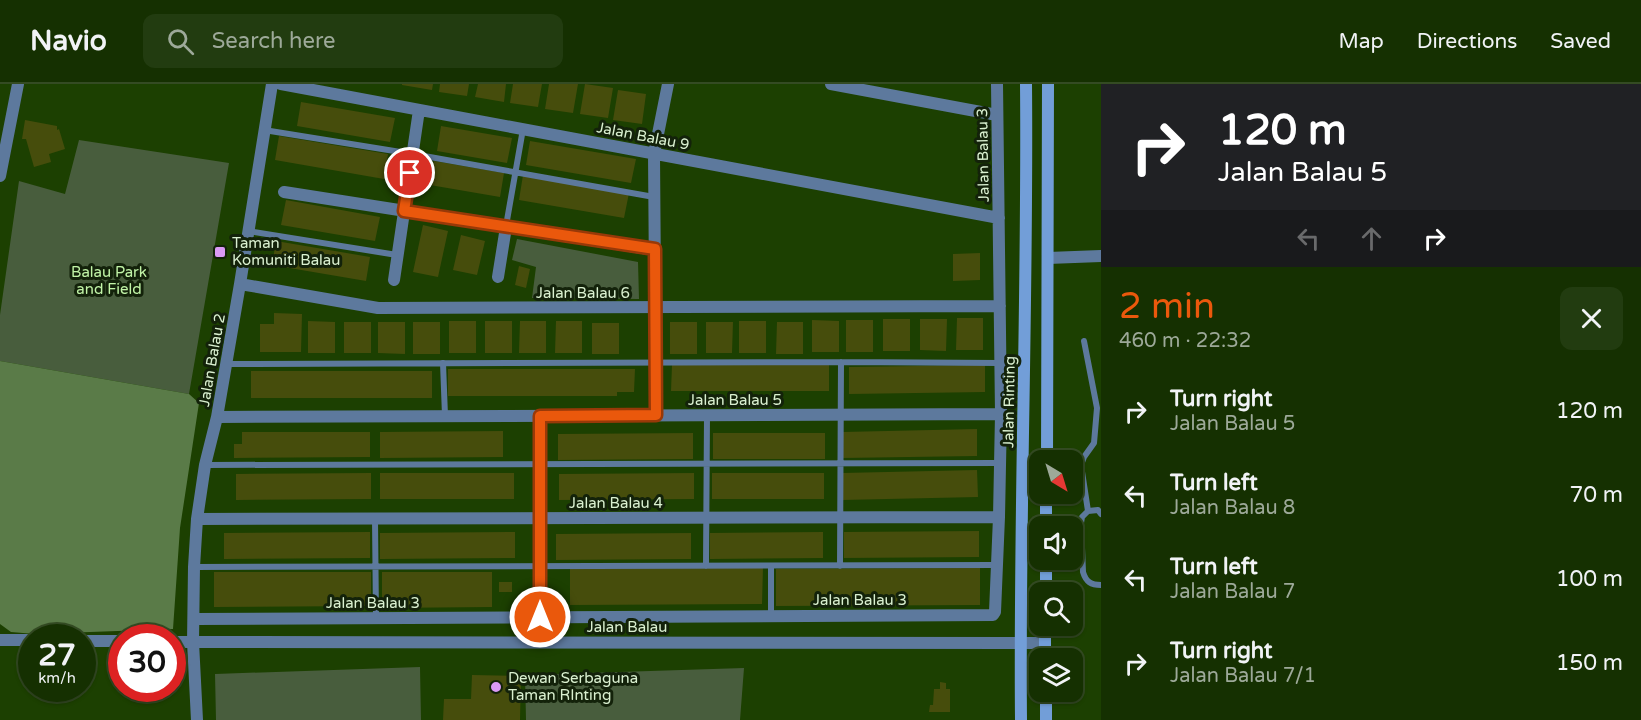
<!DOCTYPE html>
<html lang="en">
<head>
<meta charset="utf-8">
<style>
	body { margin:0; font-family:"Varela Round",sans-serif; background:#223c10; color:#f1f3f6; height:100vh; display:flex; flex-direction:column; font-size:22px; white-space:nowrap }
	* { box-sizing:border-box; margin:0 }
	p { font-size:20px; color:#9da999 }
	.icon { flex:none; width:33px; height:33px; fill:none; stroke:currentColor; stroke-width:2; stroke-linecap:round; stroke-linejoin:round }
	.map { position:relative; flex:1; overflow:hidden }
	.details { display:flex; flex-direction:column; background:#153001; width:540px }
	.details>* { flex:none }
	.guide { background:#202124; color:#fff; overflow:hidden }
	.needle { width:39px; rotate:142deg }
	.tools { position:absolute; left:1029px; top:366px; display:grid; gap:12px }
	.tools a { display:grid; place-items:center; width:54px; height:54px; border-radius:12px; background:#153001; box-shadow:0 2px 4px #0004,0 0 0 2px #344b23; font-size:30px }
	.speed { position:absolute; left:18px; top:540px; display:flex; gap:12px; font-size:30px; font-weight:700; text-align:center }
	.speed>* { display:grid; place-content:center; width:78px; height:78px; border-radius:50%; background:#153001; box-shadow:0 2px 4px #0004,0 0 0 2px #344b23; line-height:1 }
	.speed small { font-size:15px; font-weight:400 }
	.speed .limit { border:9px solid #d22; background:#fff; color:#111 }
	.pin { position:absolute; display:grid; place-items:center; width:51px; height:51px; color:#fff; margin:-26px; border:3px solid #fff; border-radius:50%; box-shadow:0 2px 6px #0007 }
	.me { position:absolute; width:66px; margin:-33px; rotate:0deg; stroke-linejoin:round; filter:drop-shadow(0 0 4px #0008) }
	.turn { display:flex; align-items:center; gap:21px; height:126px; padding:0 18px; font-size:27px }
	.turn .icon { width:78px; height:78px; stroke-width:2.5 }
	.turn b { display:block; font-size:42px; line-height:51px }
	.lanes { display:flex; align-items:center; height:57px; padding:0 18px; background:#0003; justify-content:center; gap:30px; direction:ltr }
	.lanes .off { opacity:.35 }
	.round { display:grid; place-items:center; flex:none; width:63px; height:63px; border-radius:12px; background:#223c10 }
	.summary { display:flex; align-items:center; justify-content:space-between; height:102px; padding:0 18px }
	h1 { font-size:36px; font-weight:600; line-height:45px; color:#ea580c }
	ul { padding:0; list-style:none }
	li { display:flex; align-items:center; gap:18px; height:84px; padding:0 18px }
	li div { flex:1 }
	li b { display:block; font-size:22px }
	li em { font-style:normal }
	header { display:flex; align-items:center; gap:36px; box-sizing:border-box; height:84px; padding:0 30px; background:#153001; border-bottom:2px solid #344b23 }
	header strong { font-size:28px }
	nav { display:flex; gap:33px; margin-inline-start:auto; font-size:21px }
	.search { width:420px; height:54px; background:#223c10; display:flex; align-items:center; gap:15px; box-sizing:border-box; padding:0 21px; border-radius:12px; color:#9da999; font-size:22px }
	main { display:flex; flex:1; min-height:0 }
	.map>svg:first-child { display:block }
</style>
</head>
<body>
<header>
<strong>Navio</strong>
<div class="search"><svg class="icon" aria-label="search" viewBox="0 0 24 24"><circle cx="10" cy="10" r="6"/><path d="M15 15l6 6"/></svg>Search here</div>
<nav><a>Map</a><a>Directions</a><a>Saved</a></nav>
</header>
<main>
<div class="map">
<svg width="1101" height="636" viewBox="0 0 1101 636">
	<rect width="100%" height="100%" fill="#1c4001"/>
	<!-- green -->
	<path fill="#485d3d" d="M79 56 229 79 189 310 0 277V231L19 97 65 110Z
		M517 155 638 178 639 215 532 214 536 183 512 176Z
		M420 583 421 636H216L215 590Z
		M744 584 740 636H526L525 591Z"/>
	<!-- forest -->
	<path fill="#5a7b48" d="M0 277 189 310 199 319 180 444 173 545 35 550 11 548 0 540Z"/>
	<!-- building -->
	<path fill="#464d0c" d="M402 0H433L432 6 402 1Z
		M440 0H469L467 12 439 8Z
		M478 0H506L504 18 475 13Z
		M513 0H542L538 23 510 19Z
		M549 0H578L573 29 545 25Z
		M585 0 613 4 608 34 580 30Z
		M618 6 646 10 642 40 613 36Z
		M301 18 395 34 390 58 297 42Z
		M25 36 57 42V46L59 45 65 65 49 70 51 78 34 83 26 55H22Z
		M441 42 512 54 507 79 437 67Z
		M279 52 388 70 384 95 275 76Z
		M530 57 636 75 631 99 526 81Z
		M434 77 504 89 500 113 430 101Z
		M523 91 629 109 624 134 519 116Z
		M286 116 380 133 375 157 281 141Z
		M423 141 448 147 438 193 413 188Z
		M461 151 485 157 477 191 453 186Z
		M276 157 370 173 366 197 272 181Z
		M980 169V196L953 197V170Z
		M519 182 530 185 526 204 515 201Z
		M274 229 302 230 301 268H260V240H274Z
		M957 234H983V266H956Z
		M883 235H910V267H883Z
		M920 235H947L946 267 920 266Z
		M812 236 839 237V268H812Z
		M846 236H873V268H846Z
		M308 237 335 238V269H308Z
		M449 237H476V269H449Z
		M485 237H512V269H485Z
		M520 237H546V269H519Z
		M556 237H582V269H555Z
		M739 237H766V269H739Z
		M344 238H371V269H344Z
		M378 238H405V270L378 269Z
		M413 238H440V270H413Z
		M670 238H697V270H670Z
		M706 238H733L732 269H706Z
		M777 238H803V270H776Z
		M592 239H619V270H592Z
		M672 281H829V307H671Z
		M985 281V308L849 310V283Z
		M448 285H635L634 308H617V312H448Z
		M251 287H432V314H251Z
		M977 345V372L842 374V348Z
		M503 347V373L380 374V348Z
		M242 348H370V373L234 374V360H242Z
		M693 349V375L558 376V350Z
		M713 349H825V375H713Z
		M977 386 978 413 842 416V389Z
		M371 389V415L236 416V390Z
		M380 389H514V415H380Z
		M694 389V415L559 416V390Z
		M712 389H824V415H712Z
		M979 447V473L844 474V448Z
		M370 448V474L224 475V449Z
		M515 448V474L380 475V449Z
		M823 448V474L710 475V449Z
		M691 449V475L556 476V450Z
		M763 483 762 520 570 521V484Z
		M980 484V521L776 522V485Z
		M214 488H371V522L214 523Z
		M382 488H492V523L382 524Z
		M499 498H512V508H499Z
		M472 591 521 592 520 636H443L444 615H471Z
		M940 598 946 599V605H950V628H929L930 621H933L934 605H940Z"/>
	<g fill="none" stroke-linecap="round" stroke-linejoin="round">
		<!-- lane -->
		<path stroke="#5d799d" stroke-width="6" d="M264 46 413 70 654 113
			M506 142 523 45
			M248 147 397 171
			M1084 257 1097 324 1094 359 1084 373 1081 381 1088 427
			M443 279 445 332
			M226 280 841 278 1000 279
			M206 381 1000 379
			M375 435 376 534
			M1046 439H1081L1082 433 1088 427 1098 426 1101 430
			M1081 439 1083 488C1086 498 1091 501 1101 501
			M706 482 707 332
			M771 482V532
			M840 482 841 278
			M194 483 997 481"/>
		<!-- street -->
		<path stroke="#5d799d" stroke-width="12" d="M281 0 999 134
			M831 0 997 31
			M0 92 18 0
			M284 108 655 166
			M1048 174 1101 172
			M498 193 506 143
			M394 196 419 26
			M240 200 378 224 1000 222
			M656 331 654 70 668 0
			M217 333 1001 330
			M197 435 999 433
			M195 535 993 531 995 528 999 433 1001 330 997 0
			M0 556H32
			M82 557H122
			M172 558 1045 559
			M540 558V332
			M197 636 193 558 194 483 197 435 205 381 217 333 240 200 272 0"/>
		<!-- secondary -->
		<path stroke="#729ed8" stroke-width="12" d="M1047 376 1048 0
			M1046 442V410
			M1046 508V476
			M1045 542V574
			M1046 608V636
			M1021 636C1019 424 1028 212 1026 0"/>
	</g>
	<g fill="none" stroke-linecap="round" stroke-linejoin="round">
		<defs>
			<path id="route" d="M410 89 404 127 655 165 656 331 540 332V533"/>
		</defs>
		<!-- route casing -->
		<use href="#route" stroke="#983908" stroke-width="15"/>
		<!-- route -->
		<use href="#route" stroke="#ea580c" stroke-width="10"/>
	</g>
	<!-- markers -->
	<g fill="#db9af6" stroke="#13220a" stroke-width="2">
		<rect x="214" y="162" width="12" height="12" rx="3"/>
		<circle cx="496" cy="603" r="6"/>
	</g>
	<g text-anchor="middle" stroke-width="6" stroke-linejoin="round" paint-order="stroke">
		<!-- street labels -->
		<g font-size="15" fill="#daf0d0" stroke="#13220a">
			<text transform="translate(643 52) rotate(11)" y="5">Jalan Balau 9</text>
			<text transform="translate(983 71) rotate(-91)" y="5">Jalan Balau 3</text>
			<text x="583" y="214">Jalan Balau 6</text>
			<text transform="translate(212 276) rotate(-80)" y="5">Jalan Balau 2</text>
			<text x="735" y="321">Jalan Balau 5</text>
			<text transform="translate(1009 318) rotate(-89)" y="5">Jalan Rinting</text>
			<text x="616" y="424">Jalan Balau 4</text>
			<text x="860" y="521">Jalan Balau 3</text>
			<text x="373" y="524">Jalan Balau 3</text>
			<text x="627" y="548">Jalan Balau</text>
		</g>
		<!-- poi labels -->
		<g font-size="15" fill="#daf0d0" stroke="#13220a" text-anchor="start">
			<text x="232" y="164">Taman<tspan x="232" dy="17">Komuniti Balau</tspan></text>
			<text x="508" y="599">Dewan Serbaguna<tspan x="508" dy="17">Taman RInting</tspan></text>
		</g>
		<!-- park labels -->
		<g font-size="15" fill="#c1f4a7" stroke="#13220a">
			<text x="109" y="193">Balau Park<tspan x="109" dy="17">and Field</tspan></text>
		</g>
	</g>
</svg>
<div class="tools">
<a><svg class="needle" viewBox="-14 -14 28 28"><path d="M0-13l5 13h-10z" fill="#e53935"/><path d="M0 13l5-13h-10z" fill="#9da999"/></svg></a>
<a><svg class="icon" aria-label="sound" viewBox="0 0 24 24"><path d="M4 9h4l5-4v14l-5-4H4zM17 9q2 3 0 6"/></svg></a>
<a><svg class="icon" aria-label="search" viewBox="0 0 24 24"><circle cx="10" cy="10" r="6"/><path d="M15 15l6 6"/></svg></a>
<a><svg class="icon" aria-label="layers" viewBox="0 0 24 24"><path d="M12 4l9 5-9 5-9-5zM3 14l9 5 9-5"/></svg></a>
</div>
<div class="speed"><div>27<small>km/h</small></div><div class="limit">30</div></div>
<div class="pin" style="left:410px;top:89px;background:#d93025"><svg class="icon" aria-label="arrive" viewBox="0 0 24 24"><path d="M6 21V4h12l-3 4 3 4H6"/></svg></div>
<svg class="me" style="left:540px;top:533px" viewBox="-20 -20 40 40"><circle r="17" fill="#ea580c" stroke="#fff" stroke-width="3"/><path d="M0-11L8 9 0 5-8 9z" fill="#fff"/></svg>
</div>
<section class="details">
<div class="guide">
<div class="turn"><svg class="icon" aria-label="right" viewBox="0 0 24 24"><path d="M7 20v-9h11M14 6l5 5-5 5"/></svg><div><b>120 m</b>Jalan Balau 5</div></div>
<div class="lanes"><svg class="icon off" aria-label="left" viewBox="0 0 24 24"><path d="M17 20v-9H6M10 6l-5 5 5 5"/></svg><svg class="icon off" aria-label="ahead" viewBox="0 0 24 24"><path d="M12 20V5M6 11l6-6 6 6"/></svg><svg class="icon" aria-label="right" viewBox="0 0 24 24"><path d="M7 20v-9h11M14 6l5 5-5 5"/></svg></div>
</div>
<div class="summary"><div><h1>2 min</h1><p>460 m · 22:32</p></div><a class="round"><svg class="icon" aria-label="close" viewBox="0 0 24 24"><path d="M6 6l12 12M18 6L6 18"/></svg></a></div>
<ul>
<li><svg class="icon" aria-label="right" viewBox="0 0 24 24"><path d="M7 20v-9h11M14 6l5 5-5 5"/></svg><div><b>Turn right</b><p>Jalan Balau 5</p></div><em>120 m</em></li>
<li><svg class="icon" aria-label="left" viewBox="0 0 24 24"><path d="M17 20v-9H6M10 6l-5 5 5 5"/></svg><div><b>Turn left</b><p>Jalan Balau 8</p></div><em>70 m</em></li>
<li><svg class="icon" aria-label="left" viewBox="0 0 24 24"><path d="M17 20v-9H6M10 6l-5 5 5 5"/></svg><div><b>Turn left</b><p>Jalan Balau 7</p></div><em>100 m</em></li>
<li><svg class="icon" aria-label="right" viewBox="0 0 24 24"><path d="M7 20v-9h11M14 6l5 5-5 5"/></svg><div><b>Turn right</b><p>Jalan Balau 7/1</p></div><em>150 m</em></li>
</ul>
</section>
</main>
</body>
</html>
